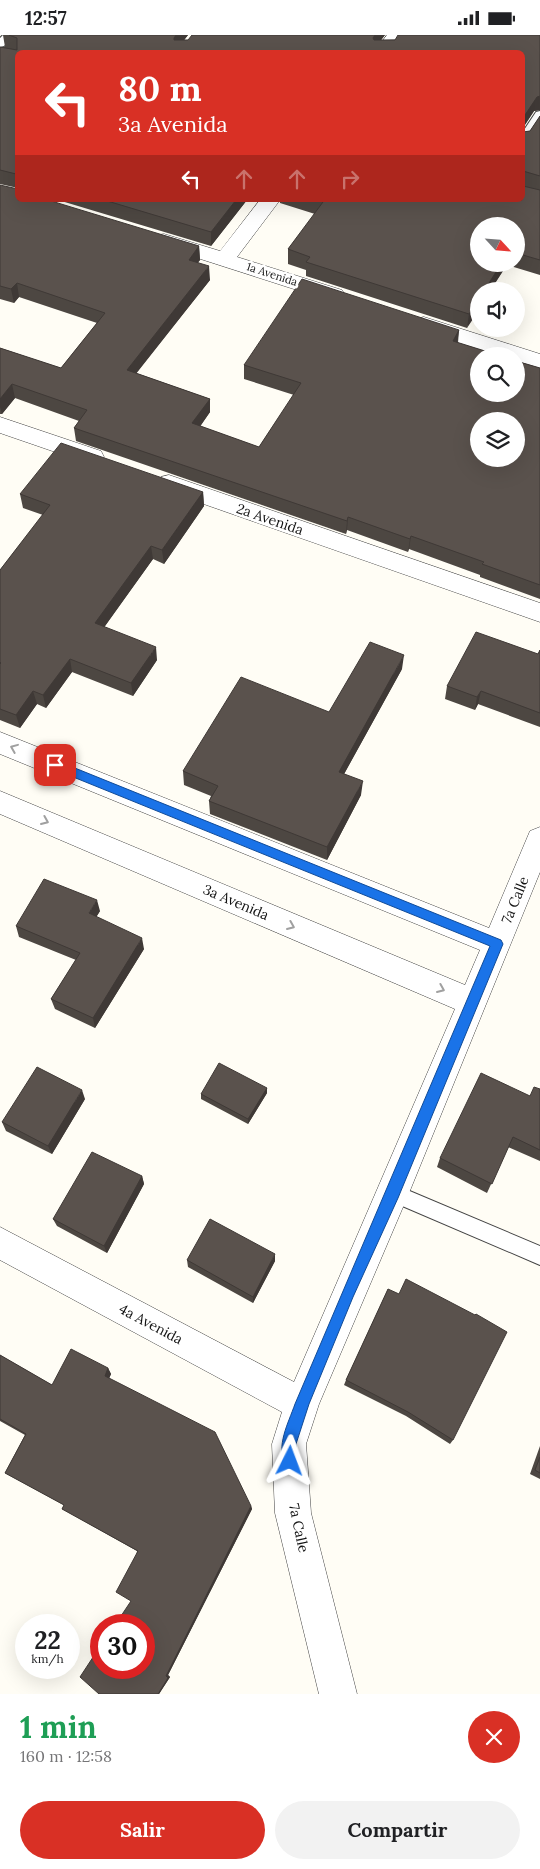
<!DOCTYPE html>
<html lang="es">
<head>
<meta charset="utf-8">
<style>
	body { margin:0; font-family:Lora,serif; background:#f2f2f2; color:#202124; height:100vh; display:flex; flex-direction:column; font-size:19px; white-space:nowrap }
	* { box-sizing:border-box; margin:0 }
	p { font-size:16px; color:#757577 }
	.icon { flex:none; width:28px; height:28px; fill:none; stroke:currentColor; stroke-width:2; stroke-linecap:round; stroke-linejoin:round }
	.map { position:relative; height:1659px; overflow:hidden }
	.side { display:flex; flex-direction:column; background:#fff; flex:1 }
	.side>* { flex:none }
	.banner { position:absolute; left:15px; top:15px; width:510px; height:152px; border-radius:8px; box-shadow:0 5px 20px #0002; background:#d93025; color:#fff; overflow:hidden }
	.needle { width:32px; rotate:116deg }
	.tools { position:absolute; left:470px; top:182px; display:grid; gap:10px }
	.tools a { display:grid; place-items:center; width:55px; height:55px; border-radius:50%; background:#fff; box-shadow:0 5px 20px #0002; font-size:25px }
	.speed { position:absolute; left:15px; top:1579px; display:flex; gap:10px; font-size:25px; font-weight:700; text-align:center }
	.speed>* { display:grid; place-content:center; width:65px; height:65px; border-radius:50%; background:#fff; box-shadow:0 5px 20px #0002; line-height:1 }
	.speed small { font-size:12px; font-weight:400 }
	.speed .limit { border:8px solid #d22; background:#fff; color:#111 }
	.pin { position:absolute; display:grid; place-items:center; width:42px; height:42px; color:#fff; margin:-21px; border-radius:10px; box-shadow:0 2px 8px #0006 }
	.me { position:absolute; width:55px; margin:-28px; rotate:3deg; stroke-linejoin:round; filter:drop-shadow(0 0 4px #0008) }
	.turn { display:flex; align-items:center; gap:18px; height:105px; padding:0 20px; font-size:22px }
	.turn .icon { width:65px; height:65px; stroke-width:2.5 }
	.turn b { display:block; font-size:35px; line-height:42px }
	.lanes { display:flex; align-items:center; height:48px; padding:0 20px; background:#0003; justify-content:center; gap:25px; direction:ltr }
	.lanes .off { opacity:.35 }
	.round { display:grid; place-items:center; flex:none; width:52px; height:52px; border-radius:26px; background:#f2f2f2 }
	.headline { display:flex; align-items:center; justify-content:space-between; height:85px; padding:0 20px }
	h1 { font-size:30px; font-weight:700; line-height:38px; color:#1e9e55 }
	.button { display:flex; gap:10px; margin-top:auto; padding:10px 20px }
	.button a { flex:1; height:58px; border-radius:30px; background:#d93025; color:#fff; font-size:20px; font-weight:700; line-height:58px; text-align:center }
	.button a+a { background:#f2f2f2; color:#202124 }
	.status { display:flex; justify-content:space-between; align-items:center; height:35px; padding:0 25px; background:#fff; direction:ltr }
	.status svg { height:14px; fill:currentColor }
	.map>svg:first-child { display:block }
</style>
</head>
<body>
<div class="status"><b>12:57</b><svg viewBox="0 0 49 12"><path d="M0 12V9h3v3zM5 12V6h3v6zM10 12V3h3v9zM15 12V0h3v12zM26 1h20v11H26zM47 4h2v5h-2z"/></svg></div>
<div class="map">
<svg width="540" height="1659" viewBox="0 0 540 1659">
	<rect width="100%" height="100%" fill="#fffdf5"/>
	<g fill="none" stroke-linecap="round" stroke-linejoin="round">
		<defs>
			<path id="lane" d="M3 0H14L4 11 0 12V3Z
				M540 76V88L526 109 522 110V98L536 77Z
				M393 1149 540 1211V1230L386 1164 384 1158 386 1152Z"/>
			<path id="street" d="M387 0H405L392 18H374Z
				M260 165H280L237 222 342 255 345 260 342 265 335 267 328 265 157 210 154 205 157 200 164 199 220 216Z
				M424 282 540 319V334L516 327V321H499L417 294 413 289 417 284Z
				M0 382 101 416 104 422 101 428 93 430 0 398Z
				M169 440 540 568V587L161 454 157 448 161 442Z
				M0 697 489 893 530 796 540 792V837L409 1158 319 1369 306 1409 311 1478 357 1659H319L275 1478 272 1409 282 1377 0 1225V1192L294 1347 455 974 0 779V756L465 950 480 915 0 719Z"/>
		</defs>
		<!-- lane casing -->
		<use href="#lane" stroke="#444" stroke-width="2"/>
		<!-- street casing -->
		<use href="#street" stroke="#444" stroke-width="1"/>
		<!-- lane -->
		<use href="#lane" fill="#fff" fill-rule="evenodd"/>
		<!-- street -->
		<use href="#street" fill="#fff" fill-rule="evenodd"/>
	</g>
	<!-- wall -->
	<path fill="#4d4742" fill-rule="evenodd" d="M3 0H188L184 5 385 0 381 5 540 0V75L534 76 523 93V97L530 96 540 81V240L507 230 490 256H479L467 293 306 241V235L288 229V214L315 179 280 168V165H522V18H18V153L0 149V12H5ZM516 191V229H479Z
		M0 150 18 165 199 211 200 225 198 227 210 245 136 338 210 364V377L200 391 259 412 294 360 244 344V330L459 295 458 308 540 333V564L480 542V540L409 514 408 517 347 495 346 499 76 406 74 393 79 386 15 363 2 379H0V313L61 333 97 288 19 262 14 268 0 264Z
		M58 165H247L211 211Z
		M203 457 204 471 164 529 153 524 104 592 157 625 133 661 72 637 46 673 37 669 20 693 0 685V535L43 480 23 473 20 459Z
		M540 615V692L478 669 475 675 445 664 447 651 538 619Z
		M402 634 344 739 361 760 327 825 210 779 209 766 211 761 184 750 183 736 329 677Z
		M100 876 96 882 144 914 95 993 55 974 51 964 76 925 19 902 16 891Z
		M267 1053V1058L248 1089 201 1064V1059Z
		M540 1054V1126L508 1112 487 1158 437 1132 440 1123Z
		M85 1064 52 1119 6 1096 2 1087Z
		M142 1141 144 1149 107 1218 57 1191 53 1184Z
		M187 1225 275 1226 253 1268 188 1232Z
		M388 1254 453 1405 450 1409 406 1381 344 1350 346 1345Z
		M0 1320 52 1350 108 1333 111 1339 109 1343 251 1471 252 1474 168 1640 170 1642 159 1659 131 1566 137 1516 66 1476 62 1474 64 1470 5 1438 25 1400 0 1386Z
		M540 1411V1444L530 1439Z"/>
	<!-- shaded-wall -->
	<path fill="#3f3936" d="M176 0H188L175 17 174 3Z
		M375 0H385L372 17 373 3Z
		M540 61V75L534 76 522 94 523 83 537 62Z
		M236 165H247L211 211V197Z
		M199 211 200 225 189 239V225Z
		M501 229H507L490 256H484Z
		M209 231 210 245 128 349 127 335Z
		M17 248 19 262 14 268 11 254Z
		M479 265V275L467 293 469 279Z
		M459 295 457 309 453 306Z
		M12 349 15 363 2 379 0 372V364Z
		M210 364V377L193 402 192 388Z
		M203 457 204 471 164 529 162 515Z
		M348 482 347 495 346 499 347 486Z
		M411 501 409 514 408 517 410 504Z
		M151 511 153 524 98 601 95 588Z
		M156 612 157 625 133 661 131 648Z
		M404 620 402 634 338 750 339 737Z
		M70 624 72 637 46 673 43 660Z
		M33 656 37 669 20 693 16 680Z
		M481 656 478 669 475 675 477 662Z
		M363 746 361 760 327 825V812Z
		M97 865 100 876 92 889 89 878Z
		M142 903 144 914 95 993 93 983Z
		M267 1053V1058L248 1089V1084Z
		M82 1055 85 1064 52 1119 48 1111Z
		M142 1141 144 1149 107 1218 104 1211Z
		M275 1219V1226L253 1268V1262Z
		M108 1333 111 1339 108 1346 105 1341Z
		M251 1471 252 1474 168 1640 170 1642 159 1659H158L166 1641Z"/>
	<!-- building -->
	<path fill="#5a524d" stroke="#3f3936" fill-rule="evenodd" d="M9 0H176L174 3V5H188L192 0H375L373 3 374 5H395L398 0H540V61L537 62 523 83V97L530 96 540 81V141L523 136V151L540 155V225L516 218V191H479V229H501L484 256H479V265L469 279 306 227 310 222 288 214 323 167 316 165H522V18H18L17 149 16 139 0 135V12L17 15V3Z
		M0 150 18 154V165H48L199 211 189 225 209 231 127 335 210 364 192 388 259 412 301 348 244 330 302 244 459 295 453 306 501 321H479V359H516V326L540 333V550L482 529 484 527 411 501 410 504 348 482 347 486 74 393 87 375 12 349 0 364V313L61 333 105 278 17 248 11 254 0 251ZM479 386H516V424H479Z
		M104 165H236L211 197Z
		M61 408 203 457 162 515 151 511 95 588 156 612 131 648 70 624 43 660 33 656 16 680 0 674V629L1 628 0 627V535L50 470 20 459Z
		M476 597 538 619 540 615V678L481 656 477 662 447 651Z
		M370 607 404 620 339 737 363 746 327 812 209 766 218 751 183 736 241 642 329 677Z
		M44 844 97 865 89 878 142 903 93 983 51 964 80 918 16 891Z
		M219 1028 267 1053 248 1084 201 1059Z
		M37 1032 82 1055 48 1111 2 1087Z
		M481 1038 530 1061 534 1052 540 1054V1115L513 1102 492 1149 440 1123Z
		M92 1117 142 1141 104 1211 53 1184Z
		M210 1184 275 1219 253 1262 187 1225Z
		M406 1244 475 1280 476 1279 507 1297 453 1405 408 1377 346 1345 388 1254 399 1259Z
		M71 1314 108 1333 105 1341 215 1397 251 1471 166 1641 168 1643 158 1659H99L80 1642 101 1610V1632H144V1590H115L131 1566 116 1557 138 1516 62 1474 64 1470 5 1438 26 1399 0 1384V1320L52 1350Z
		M540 1422V1438L535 1435Z"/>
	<!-- one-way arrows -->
	<defs><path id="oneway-chevron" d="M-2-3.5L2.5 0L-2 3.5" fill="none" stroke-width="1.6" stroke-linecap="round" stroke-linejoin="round" transform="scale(1.25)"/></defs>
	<g stroke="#a0a0a0">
		<use href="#oneway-chevron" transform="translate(14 713) rotate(-158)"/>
		<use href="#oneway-chevron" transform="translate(45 786) rotate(23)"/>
		<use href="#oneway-chevron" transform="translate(291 891) rotate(23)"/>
		<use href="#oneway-chevron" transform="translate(441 954) rotate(23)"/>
	</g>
	<!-- route -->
	<path fill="#1a73e8" stroke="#114b97" d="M55 725 501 905 503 909 398 1163 353 1262 309 1369 296 1409 297 1426 295 1431 290 1433 285 1431C276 1410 288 1389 295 1369L490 911 51 733 50 730Z"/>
	<g text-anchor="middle" stroke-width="5" stroke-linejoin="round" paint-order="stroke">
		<!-- far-street labels -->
		<g font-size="11" fill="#111" stroke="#fff">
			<text transform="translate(272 239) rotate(18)" y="4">1a Avenida</text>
		</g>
		<!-- street labels -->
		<g font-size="14" fill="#111" stroke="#fff">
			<text transform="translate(270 484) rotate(19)" y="5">2a Avenida</text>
			<text transform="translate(515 865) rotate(-68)" y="5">7a Calle</text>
			<text transform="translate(236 867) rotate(23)" y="5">3a Avenida</text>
			<text transform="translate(151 1289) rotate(28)" y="5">4a Avenida</text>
			<text transform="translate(299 1493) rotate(78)" y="5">7a Calle</text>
		</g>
	</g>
</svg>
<div class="tools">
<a><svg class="needle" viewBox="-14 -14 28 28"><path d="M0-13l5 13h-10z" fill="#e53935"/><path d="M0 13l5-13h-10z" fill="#757577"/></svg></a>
<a><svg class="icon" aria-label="sound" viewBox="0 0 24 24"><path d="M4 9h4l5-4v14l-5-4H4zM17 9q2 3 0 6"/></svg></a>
<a><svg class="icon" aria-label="search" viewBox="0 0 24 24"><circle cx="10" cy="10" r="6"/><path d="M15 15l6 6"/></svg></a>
<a><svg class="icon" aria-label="layers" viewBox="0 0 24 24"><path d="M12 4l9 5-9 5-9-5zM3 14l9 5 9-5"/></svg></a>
</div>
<div class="speed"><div>22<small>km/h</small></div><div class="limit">30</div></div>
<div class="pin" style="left:55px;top:730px;background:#d93025"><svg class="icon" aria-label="arrive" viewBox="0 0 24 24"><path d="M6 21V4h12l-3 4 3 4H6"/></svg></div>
<svg class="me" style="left:290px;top:1426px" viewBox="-20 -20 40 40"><path d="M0-17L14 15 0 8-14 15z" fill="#1a73e8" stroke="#fff" stroke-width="4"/></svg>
<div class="banner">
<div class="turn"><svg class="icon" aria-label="left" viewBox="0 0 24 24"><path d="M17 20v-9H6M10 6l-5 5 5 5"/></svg><div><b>80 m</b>3a Avenida</div></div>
<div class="lanes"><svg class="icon" aria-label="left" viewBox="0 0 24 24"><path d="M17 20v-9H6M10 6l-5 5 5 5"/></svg><svg class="icon off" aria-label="ahead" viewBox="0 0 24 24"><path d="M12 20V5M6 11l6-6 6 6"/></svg><svg class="icon off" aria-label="ahead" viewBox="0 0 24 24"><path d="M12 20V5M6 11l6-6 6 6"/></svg><svg class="icon off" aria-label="right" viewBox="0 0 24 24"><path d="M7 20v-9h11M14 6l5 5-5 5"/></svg></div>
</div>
</div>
<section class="side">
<div class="headline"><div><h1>1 min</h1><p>160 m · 12:58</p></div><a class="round" style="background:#d93025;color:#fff"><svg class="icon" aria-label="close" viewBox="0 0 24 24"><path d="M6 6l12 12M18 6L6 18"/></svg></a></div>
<div class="button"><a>Salir</a><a>Compartir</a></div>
</section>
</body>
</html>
